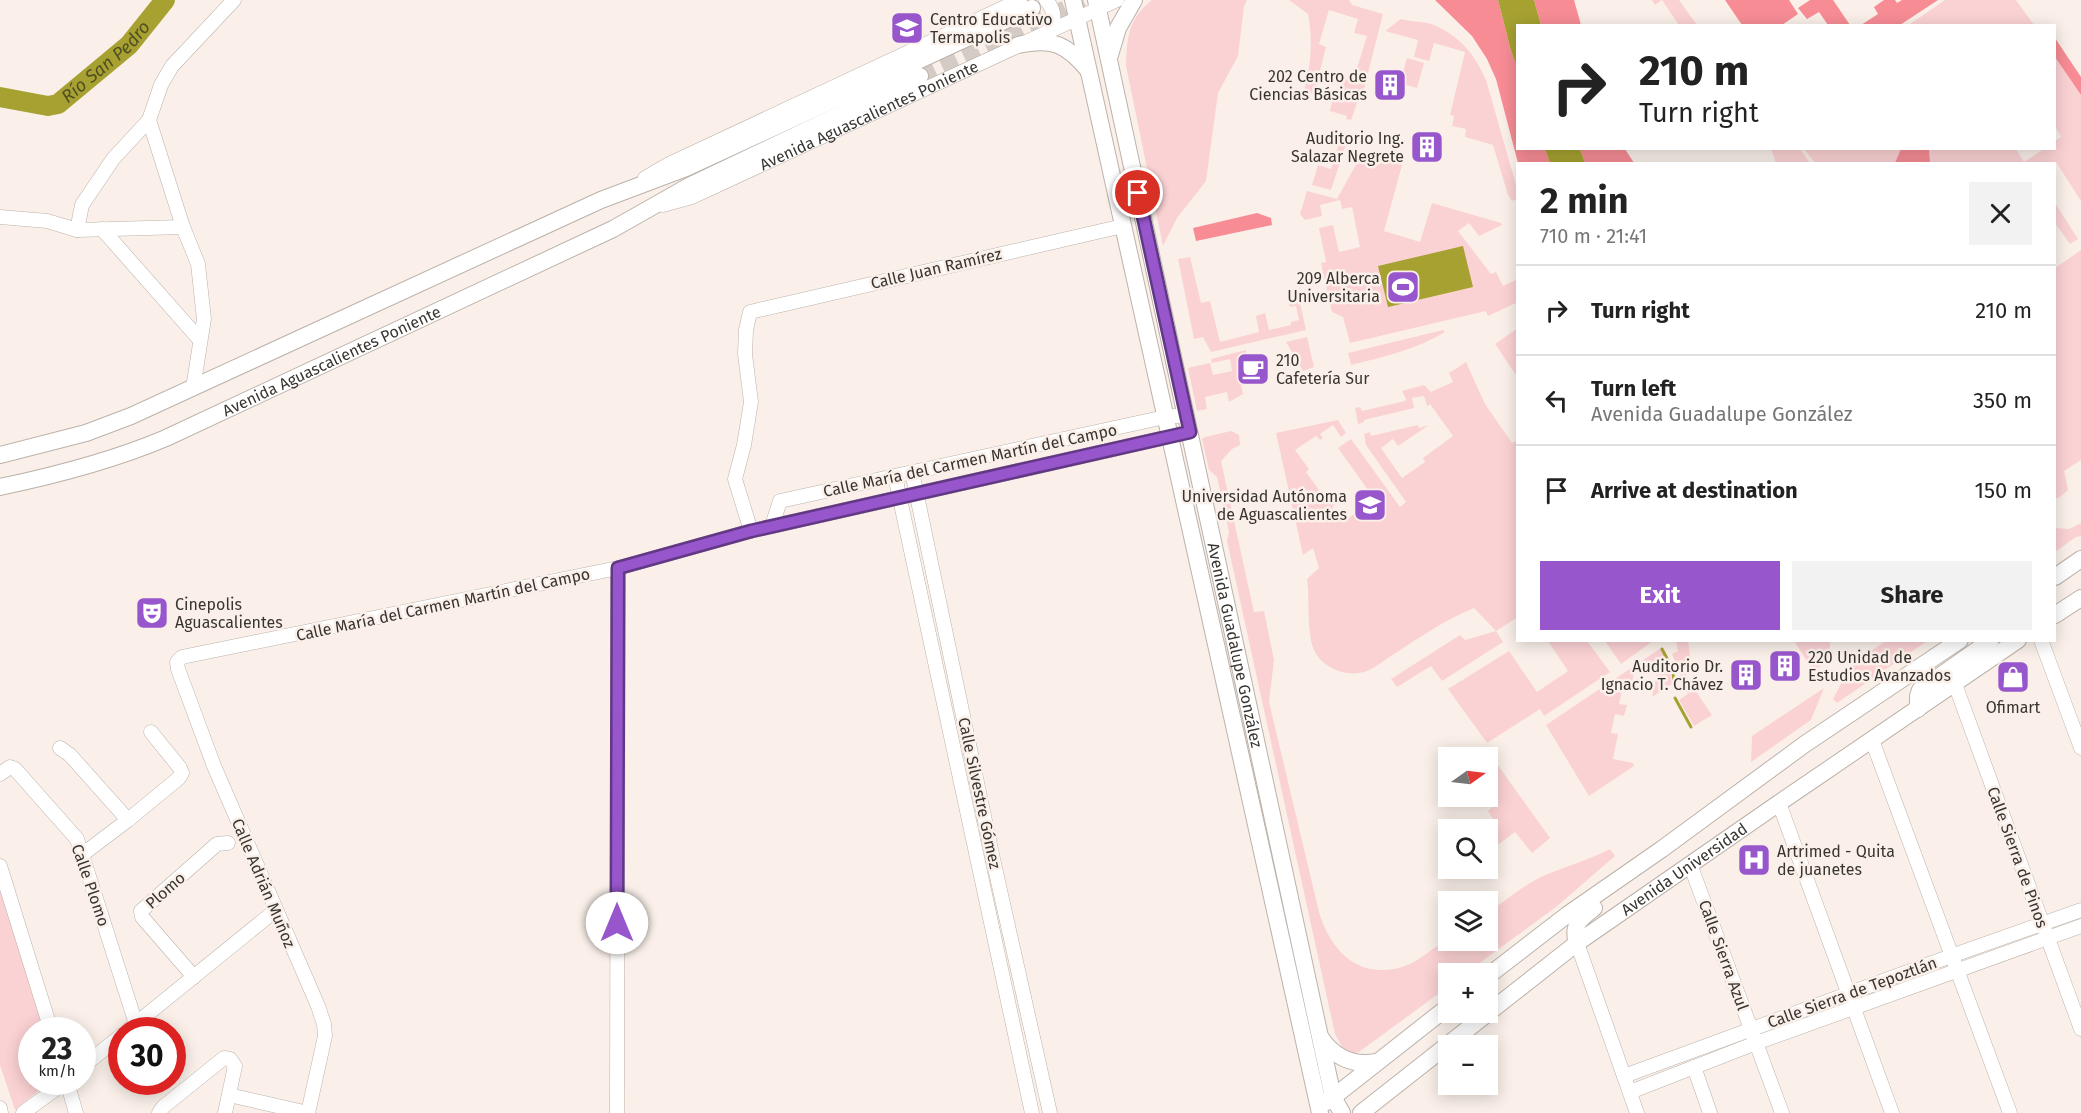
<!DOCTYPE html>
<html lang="en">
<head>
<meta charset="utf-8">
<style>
	body { margin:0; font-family:"Fira Sans",sans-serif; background:#f2f2f2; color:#222; height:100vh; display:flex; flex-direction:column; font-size:22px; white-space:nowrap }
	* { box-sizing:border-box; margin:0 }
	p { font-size:20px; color:#767676 }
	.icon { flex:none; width:33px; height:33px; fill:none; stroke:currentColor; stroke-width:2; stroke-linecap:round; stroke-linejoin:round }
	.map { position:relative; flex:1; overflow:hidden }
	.drawer { position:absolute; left:1516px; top:162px; width:540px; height:480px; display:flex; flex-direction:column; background:#fff; border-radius:0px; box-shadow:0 3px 15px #0003 }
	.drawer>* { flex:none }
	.top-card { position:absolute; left:1516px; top:24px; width:540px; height:126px; border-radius:0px; box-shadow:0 3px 15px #0003; background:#fff; color:#222; overflow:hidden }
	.needle { width:39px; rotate:76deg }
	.tools { position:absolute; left:1438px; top:747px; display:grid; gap:12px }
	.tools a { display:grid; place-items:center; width:60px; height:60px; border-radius:0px; background:#fff; box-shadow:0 3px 15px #0003; font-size:30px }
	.speed { position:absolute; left:18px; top:1017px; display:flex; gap:12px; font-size:30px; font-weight:700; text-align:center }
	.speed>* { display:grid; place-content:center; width:78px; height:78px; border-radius:50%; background:#fff; box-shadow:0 3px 15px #0003; line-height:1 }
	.speed small { font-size:15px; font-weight:400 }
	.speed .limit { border:9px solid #d22; background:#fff; color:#111 }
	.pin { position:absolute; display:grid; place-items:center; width:51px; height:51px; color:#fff; margin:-26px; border:3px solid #fff; border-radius:50%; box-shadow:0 2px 6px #0007 }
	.me { position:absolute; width:66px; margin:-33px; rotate:0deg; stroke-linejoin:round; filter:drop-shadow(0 0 4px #0008) }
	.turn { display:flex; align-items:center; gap:21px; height:126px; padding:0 24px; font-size:27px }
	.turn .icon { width:78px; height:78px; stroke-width:2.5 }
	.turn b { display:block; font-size:42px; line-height:51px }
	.round { display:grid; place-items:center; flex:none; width:63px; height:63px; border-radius:0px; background:#f2f2f2 }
	.overview { display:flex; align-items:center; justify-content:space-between; height:102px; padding:0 24px }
	h1 { font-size:36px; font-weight:700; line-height:45px }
	.action { display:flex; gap:12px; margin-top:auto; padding:12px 24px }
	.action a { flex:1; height:69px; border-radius:0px; background:#9756cc; color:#fff; font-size:24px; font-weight:700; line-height:69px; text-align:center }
	.action a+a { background:#f2f2f2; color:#222 }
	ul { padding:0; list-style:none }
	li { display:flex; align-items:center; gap:18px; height:90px; padding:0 24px; border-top:2px solid #e0e0e0 }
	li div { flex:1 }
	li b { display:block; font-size:22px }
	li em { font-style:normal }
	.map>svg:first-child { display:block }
</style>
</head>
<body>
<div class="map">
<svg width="2081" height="1113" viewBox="0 0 2081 1113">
	<rect width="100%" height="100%" fill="#faf0e9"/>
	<!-- green -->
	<path fill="#fbd2d4" d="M1152 0H1247L1244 6 1238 56 1218 93 1206 181 1177 218 1163 246 1126 66C1127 37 1128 19 1152 0Z
		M1289 0H1349L1352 5 1383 14 1362 97H1359L1351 120 1346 119 1347 116 1330 111 1333 97 1339 98 1345 79 1353 81 1367 36 1354 33 1358 19 1329 10 1319 44 1326 47 1314 94 1304 91C1311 64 1313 41 1308 14Z
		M1652 0H1679L1697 25H1679L1662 0 1655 5Z
		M1945 0H2016L2034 25 1907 26Z
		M1401 19C1412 22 1424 21 1434 25 1460 36 1475 55 1486 80L1518 192 1517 199 1512 201 1508 195 1493 145 1465 137 1466 129 1452 126 1454 116 1450 115 1465 52 1434 43 1429 61 1414 57 1418 40 1385 31Z
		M2055 57 2081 95V201L2056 162 2053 163H1930L1929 149H2016L2024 162 2044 149 2055 148V141L2061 137 2055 126Z
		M1407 58 1424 63 1417 88 1400 83Z
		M1339 143 1346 144 1331 190 1312 185 1318 165 1331 169Z
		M1771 149H1800L1810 163H1776Z
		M1804 149H1901L1895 164 1815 163Z
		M1359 159H1381L1402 165 1384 231 1420 242 1432 203 1501 223 1502 225 1479 236 1469 223 1458 231 1491 274 1496 272 1503 286 1518 279V302L1488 316 1486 311 1350 343 1343 317 1332 312 1321 263 1326 262 1319 228 1333 225 1339 252 1360 247 1352 207 1342 209 1340 200 1320 205 1322 216 1305 220 1300 214 1307 191 1337 199Z
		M2055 203 2078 239 2070 244 2055 223Z
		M2081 250V460L2064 471 2068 490 2060 497 2055 499V268Z
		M1190 257 1201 303 1210 301 1220 342 1259 332 1256 316 1265 313 1269 330 1291 325V322L1299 320 1296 306 1290 307 1287 296 1298 294 1306 330 1211 352 1203 337 1194 339 1178 259Z
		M1518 328V345L1516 346 1518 349V374L1516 375 1495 344Z
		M1443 330 1445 332C1415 350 1383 357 1351 365L1348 353Z
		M1307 337 1314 367 1303 371 1286 342Z
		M1246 350 1248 360 1240 362 1243 377 1240 379 1243 394 1229 402 1227 392 1205 397 1207 409 1197 411 1188 368 1210 363 1213 375 1232 371 1230 359 1212 363 1211 359Z
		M1466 362 1485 404 1512 443 1518 440V617L1496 631 1503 642 1442 681 1431 666 1397 687 1391 679 1460 635 1465 640 1496 631 1474 608C1445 620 1420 637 1394 654 1385 659 1376 668 1367 671 1348 678 1324 669 1315 652 1306 635 1310 599 1307 579L1319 568 1313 548 1303 555 1276 433 1338 420 1346 433 1341 437 1333 425 1320 434 1323 438 1320 440 1316 436 1295 450 1309 469 1306 472 1324 497 1326 496 1329 500 1332 498 1336 503 1332 507 1343 522 1367 505 1361 496 1368 490 1338 448 1351 439 1400 507 1406 502 1366 445 1364 434 1370 432 1371 436 1418 425 1419 428 1429 425 1398 446 1393 439 1381 448 1402 478 1425 462 1423 458 1453 436 1430 404 1427 406 1424 396 1412 398 1414 408 1364 420V422L1358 424 1355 408 1360 407 1362 411 1405 401 1406 399 1402 391 1424 385 1431 392 1453 382 1449 373Z
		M1231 431 1239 435 1240 445 1232 449 1221 461 1254 612 1264 611 1274 660 1269 702 1319 912C1332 956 1365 984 1412 963 1424 957 1437 944 1448 940 1454 938 1478 940 1488 940V913C1505 901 1521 887 1539 878 1562 867 1587 861 1610 849L1615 856 1556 907 1466 973 1449 974V986L1359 1052 1351 1054 1344 1051 1335 1034 1227 541 1229 532 1217 477 1209 470 1202 439 1205 437Z
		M2081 523V536L2076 537 2055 552V528L2069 529Z
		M1548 641H1587L1610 672 1544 716 1540 709 1537 711 1487 743 1448 689 1509 651 1537 692 1568 671Z
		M1605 641H1653L1621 664Z
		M1676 641H1688L1692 669 1685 673 1689 680 1684 684 1672 654 1678 651Z
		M1794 641H1830V650L1815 673Z
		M1886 641H1927L1837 703 1833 699 1852 663Z
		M1661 648 1670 669 1672 684 1652 697 1658 669 1636 664 1631 687 1623 686 1619 704 1627 705 1624 716 1615 714 1611 733 1618 734 1613 759 1633 763 1634 766 1589 796 1546 725Z
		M1693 687 1712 715 1694 726 1679 700 1688 694 1686 691Z
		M1824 688 1811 720 1751 762 1752 736Z
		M1487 750 1550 838 1532 853 1515 832 1488 852V830L1484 829 1495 822 1488 811 1495 805 1488 795V758L1475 757Z
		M0 883 44 1030H32V1082H49L15 1110 0 1065Z"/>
	<!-- forest -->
	<path fill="#f78c95" d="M1435 0H1498L1511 51 1518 69V148L1545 149 1550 163H1518L1496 79 1487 59 1472 36Z
		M1534 0H1574L1581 25H1541Z
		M1725 0H1789L1798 14 1782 25H1742Z
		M1810 0H1833L1850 25H1828L1819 12 1807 19 1798 8Z
		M1884 0H1895L1897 3 1902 0H1938L1900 25H1861L1878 14 1874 7Z
		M2055 38 2081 77V95L2055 57Z
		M1580 149H1625L1634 163H1585Z
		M1901 149H1929L1930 163H1895Z
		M1257 213 1271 218 1272 225 1196 241 1193 228Z"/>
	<!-- water -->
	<path fill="#a6a131" d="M1498 0H1534L1541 25 1518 26V69L1511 51Z
		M1545 149H1580L1585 163H1550Z
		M1463 246 1473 287 1388 307 1378 266Z"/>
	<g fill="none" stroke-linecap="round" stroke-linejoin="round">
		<!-- stream -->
		<path stroke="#a6a131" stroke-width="3" d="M1662 649 1673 670 1674 686
			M1675 698 1691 727"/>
		<!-- river -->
		<path stroke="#a6a131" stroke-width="20" id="s1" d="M0 97 48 106 58 104 129 45 165 0"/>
		<!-- major-tunnel -->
		<path stroke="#d3cbc4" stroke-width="16" stroke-dasharray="16 8" stroke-linecap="butt" d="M920 76 1083 0"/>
		<defs>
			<g id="minor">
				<path d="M1046 0C1055 10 1056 21 1048 32"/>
				<path d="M149 120 183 227"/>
				<path d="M645 178 669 164 1020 0"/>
				<path id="s2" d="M663 205 692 197 1117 0"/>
				<path d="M0 217 47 221 77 230 183 227 198 264 204 319 193 388"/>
				<path d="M102 229 200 340"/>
				<path d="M77 230 82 205 113 159 149 120 161 85 172 66 234 0"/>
				<path d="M912 472 993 859 1050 1113"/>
				<path d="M895 476 1032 1113"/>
				<path d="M772 526 780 501 1165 417 1186 415"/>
				<path d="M751 531 735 479 744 445 751 402 745 354 746 330 750 312 1123 226"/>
				<path d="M2041 640 2081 748"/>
				<path d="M1955 684 2081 1029"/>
				<path d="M1872 740 2010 1113"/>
				<path d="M60 748 70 755 128 820"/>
				<path d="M0 774 10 767 15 769 77 839 136 1024"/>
				<path d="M1779 803 1892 1113"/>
				<path d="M83 854 128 820 179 778 182 773 180 768 151 732"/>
				<path d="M1690 864 1782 1113"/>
				<path d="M0 866 51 1030"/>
				<path d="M1577 943 1637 1113"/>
				<path d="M194 977 142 917 141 911 217 844 228 843"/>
				<path d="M128 1030 276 910"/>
				<path d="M82 1067 122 1035"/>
				<path d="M1694 1067 1710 1113"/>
				<path d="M1624 1076 1951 956 2081 910"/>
				<path d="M67 1082 76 1113"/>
				<path d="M1630 1092 1756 1043 2081 926"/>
				<path d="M229 1095 308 1113"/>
				<path d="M0 1108 1 1113"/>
				<path d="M23 1113 65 1082"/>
				<path d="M159 1113 163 1107 224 1058 230 1059 235 1066 225 1113"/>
				<path d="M308 1113 325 1036 324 1024 318 1006 214 766 178 669 177 662 182 657 618 568 751 531 1190 432"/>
				<path d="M617 1113 618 568"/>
			</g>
			<g id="major">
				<path d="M1073 0 1320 1113"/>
				<path id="s3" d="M1096 0 1333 1097 1342 1113"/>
				<path d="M1018 45C1051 38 1066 43 1088 70"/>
				<path d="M1110 55 1118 28 1134 0"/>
				<path d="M0 455 86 433 131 416 601 200 686 168 1032 8"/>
				<path id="s4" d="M0 487C57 475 112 461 166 438L613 229 689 186 920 76"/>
				<path d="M2055 577 2081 559"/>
				<path d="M2055 615 2081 598"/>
				<path d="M1918 709V696L1920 690 1991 640"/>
				<path d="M1577 943C1571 925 1581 918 1594 908"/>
				<path d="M1488 976 1567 915 1662 849 1805 744 1960 640"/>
				<path d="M1321 1038C1334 1057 1353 1066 1376 1062"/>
				<path d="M1327 1102 1449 1006"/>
				<path id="s5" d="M1361 1113 1577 943 1779 803 2018 640"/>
			</g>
		</defs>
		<!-- minor casing -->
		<use href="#minor" stroke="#bbb2aa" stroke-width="15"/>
		<!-- major casing -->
		<use href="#major" stroke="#bbb2aa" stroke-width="18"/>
		<!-- minor -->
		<use href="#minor" stroke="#fff" stroke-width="14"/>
		<!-- major -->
		<use href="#major" stroke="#fff" stroke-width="16"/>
	</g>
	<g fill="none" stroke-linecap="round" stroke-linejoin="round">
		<defs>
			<path id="route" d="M617 923 618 568 751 531 1190 432 1138 193"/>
		</defs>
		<!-- route casing -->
		<use href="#route" stroke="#623885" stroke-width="15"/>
		<!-- route -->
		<use href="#route" stroke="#9756cc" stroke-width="10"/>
	</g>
	<!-- icons -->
	<defs>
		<symbol id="school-square" viewBox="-11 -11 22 22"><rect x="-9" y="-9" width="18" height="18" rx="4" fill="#9756cc" stroke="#faf0e9"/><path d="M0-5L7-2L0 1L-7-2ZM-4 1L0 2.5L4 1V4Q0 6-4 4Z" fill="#fff"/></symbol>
		<symbol id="building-square" viewBox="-11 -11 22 22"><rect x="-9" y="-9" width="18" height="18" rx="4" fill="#9756cc" stroke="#faf0e9"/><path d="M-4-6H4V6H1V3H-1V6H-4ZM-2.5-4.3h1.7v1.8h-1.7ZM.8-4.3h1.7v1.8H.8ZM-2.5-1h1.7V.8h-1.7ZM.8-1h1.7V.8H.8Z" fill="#fff"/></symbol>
		<symbol id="stadium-square" viewBox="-11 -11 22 22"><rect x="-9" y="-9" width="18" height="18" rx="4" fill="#9756cc" stroke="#faf0e9"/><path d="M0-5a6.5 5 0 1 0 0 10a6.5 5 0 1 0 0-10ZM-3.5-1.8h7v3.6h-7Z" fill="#fff"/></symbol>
		<symbol id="cafe-square" viewBox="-11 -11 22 22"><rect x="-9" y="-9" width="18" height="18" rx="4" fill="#9756cc" stroke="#faf0e9"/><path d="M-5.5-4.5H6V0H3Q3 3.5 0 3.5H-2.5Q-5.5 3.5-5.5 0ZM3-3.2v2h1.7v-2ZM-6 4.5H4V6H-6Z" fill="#fff"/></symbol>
		<symbol id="university-square" viewBox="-11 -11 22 22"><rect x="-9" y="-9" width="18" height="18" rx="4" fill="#9756cc" stroke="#faf0e9"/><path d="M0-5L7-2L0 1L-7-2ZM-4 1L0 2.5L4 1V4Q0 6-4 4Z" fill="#fff"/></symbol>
		<symbol id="theatre-square" viewBox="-11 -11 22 22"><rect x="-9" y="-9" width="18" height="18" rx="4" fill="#9756cc" stroke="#faf0e9"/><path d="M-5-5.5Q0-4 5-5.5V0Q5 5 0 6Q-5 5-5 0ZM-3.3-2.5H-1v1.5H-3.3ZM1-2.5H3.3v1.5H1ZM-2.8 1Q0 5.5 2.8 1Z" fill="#fff"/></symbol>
		<symbol id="shop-square" viewBox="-11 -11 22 22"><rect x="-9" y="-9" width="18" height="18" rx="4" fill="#9756cc" stroke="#faf0e9"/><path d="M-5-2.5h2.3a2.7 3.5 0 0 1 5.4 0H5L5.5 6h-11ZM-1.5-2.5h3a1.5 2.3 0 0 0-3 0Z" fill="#fff"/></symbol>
		<symbol id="hospital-square" viewBox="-11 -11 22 22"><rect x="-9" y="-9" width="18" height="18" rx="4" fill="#9756cc" stroke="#faf0e9"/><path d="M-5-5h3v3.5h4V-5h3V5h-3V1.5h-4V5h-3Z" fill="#fff"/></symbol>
	</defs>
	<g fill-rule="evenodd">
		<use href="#school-square" x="888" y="9" width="38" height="38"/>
		<use href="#building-square" x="1371" y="66" width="38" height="38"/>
		<use href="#building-square" x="1408" y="128" width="38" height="38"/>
		<use href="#stadium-square" x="1384" y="268" width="38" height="38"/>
		<use href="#cafe-square" x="1234" y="350" width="38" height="38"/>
		<use href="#university-square" x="1351" y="486" width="38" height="38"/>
		<use href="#theatre-square" x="133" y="594" width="38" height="38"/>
		<use href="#building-square" x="1766" y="647" width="38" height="38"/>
		<use href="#building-square" x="1727" y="656" width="38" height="38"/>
		<use href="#shop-square" x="1994" y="658" width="38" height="38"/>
		<use href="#hospital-square" x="1735" y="841" width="38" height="38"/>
	</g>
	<g text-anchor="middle" stroke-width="5" stroke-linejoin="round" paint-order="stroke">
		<!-- poi labels -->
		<g font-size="16" fill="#383531" stroke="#faf0e9" text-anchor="start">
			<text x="930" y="25">Centro Educativo<tspan x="930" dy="18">Termapolis</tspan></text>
			<text x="1367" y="82" text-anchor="end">202 Centro de<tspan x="1367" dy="18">Ciencias Básicas</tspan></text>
			<text x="1404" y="144" text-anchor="end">Auditorio Ing.<tspan x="1404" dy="18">Salazar Negrete</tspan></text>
			<text x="1380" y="284" text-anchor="end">209 Alberca<tspan x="1380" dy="18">Universitaria</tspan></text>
			<text x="1276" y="366">210<tspan x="1276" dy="18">Cafetería Sur</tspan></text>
			<text x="1347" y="502" text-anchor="end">Universidad Autónoma<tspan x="1347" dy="18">de Aguascalientes</tspan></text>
			<text x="175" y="610">Cinepolis<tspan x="175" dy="18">Aguascalientes</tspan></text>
			<text x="1808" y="663">220 Unidad de<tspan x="1808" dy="18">Estudios Avanzados</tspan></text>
			<text x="1723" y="672" text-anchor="end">Auditorio Dr.<tspan x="1723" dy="18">Ignacio T. Chávez</tspan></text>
			<text x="2013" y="713" text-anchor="middle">Ofimart</text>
			<text x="1777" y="857">Artrimed - Quita<tspan x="1777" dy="18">de juanetes</tspan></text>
		</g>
		<!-- street labels -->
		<g font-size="16" fill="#383531" stroke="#faf0e9">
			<text dy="6" stroke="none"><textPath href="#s2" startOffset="225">Avenida Aguascalientes Poniente</textPath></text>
			<text transform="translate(936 268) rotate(-13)" y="6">Calle Juan Ramírez</text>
			<text dy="6" stroke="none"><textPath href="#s4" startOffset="356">Avenida Aguascalientes Poniente</textPath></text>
			<text transform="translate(970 460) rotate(-12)" y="6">Calle María del Carmen Martín del Campo</text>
			<text transform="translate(443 604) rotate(-12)" y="6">Calle María del Carmen Martín del Campo</text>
			<text dy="6" stroke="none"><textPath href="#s3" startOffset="660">Avenida Guadalupe González</textPath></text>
			<text transform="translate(980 793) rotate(78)" y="6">Calle Silvestre Gómez</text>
			<text transform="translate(2018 857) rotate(70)" y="6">Calle Sierra de Pinos</text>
			<text dy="6" stroke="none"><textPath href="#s5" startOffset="405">Avenida Universidad</textPath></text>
			<text transform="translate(264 883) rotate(67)" y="6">Calle Adrián Muñoz</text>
			<text transform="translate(91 885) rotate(71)" y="6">Calle Plomo</text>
			<text transform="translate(165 890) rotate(-41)" y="6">Plomo</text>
			<text transform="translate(1724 955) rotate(70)" y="6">Calle Sierra Azul</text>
			<text transform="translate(1852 992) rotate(-20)" y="6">Calle Sierra de Tepoztlán</text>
		</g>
		<!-- water labels -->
		<g font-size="18" font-style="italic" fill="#525023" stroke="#faf0e9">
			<text dy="6" stroke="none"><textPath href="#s1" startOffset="123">Río San Pedro</textPath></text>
		</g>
	</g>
</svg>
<div class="tools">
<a><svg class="needle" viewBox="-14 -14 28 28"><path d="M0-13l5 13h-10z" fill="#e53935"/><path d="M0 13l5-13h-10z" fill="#767676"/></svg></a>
<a><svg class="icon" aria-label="search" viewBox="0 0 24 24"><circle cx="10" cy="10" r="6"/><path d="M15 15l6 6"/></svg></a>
<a><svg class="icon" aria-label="layers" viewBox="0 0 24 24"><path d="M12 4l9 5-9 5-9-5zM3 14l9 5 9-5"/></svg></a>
<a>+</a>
<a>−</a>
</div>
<div class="speed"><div>23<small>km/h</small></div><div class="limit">30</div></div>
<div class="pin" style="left:1138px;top:193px;background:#d93025"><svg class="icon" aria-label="arrive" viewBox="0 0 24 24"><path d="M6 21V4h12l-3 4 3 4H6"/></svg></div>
<svg class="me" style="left:617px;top:923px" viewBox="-20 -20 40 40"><circle r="19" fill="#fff"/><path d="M0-13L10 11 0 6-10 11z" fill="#9756cc"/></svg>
<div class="top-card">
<div class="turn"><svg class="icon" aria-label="right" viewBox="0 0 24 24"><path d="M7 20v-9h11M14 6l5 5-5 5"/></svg><div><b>210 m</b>Turn right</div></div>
</div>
<section class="drawer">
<div class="overview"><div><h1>2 min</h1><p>710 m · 21:41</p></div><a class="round"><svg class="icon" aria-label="close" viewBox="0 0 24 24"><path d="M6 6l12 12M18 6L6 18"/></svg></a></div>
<ul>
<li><svg class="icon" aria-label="right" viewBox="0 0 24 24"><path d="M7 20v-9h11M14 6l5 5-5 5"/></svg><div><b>Turn right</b></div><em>210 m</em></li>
<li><svg class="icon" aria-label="left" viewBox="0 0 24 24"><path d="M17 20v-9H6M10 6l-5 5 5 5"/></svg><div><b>Turn left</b><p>Avenida Guadalupe González</p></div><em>350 m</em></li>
<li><svg class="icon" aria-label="arrive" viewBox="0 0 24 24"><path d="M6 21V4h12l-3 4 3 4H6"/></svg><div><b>Arrive at destination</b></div><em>150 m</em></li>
</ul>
<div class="action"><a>Exit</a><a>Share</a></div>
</section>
</div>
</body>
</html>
